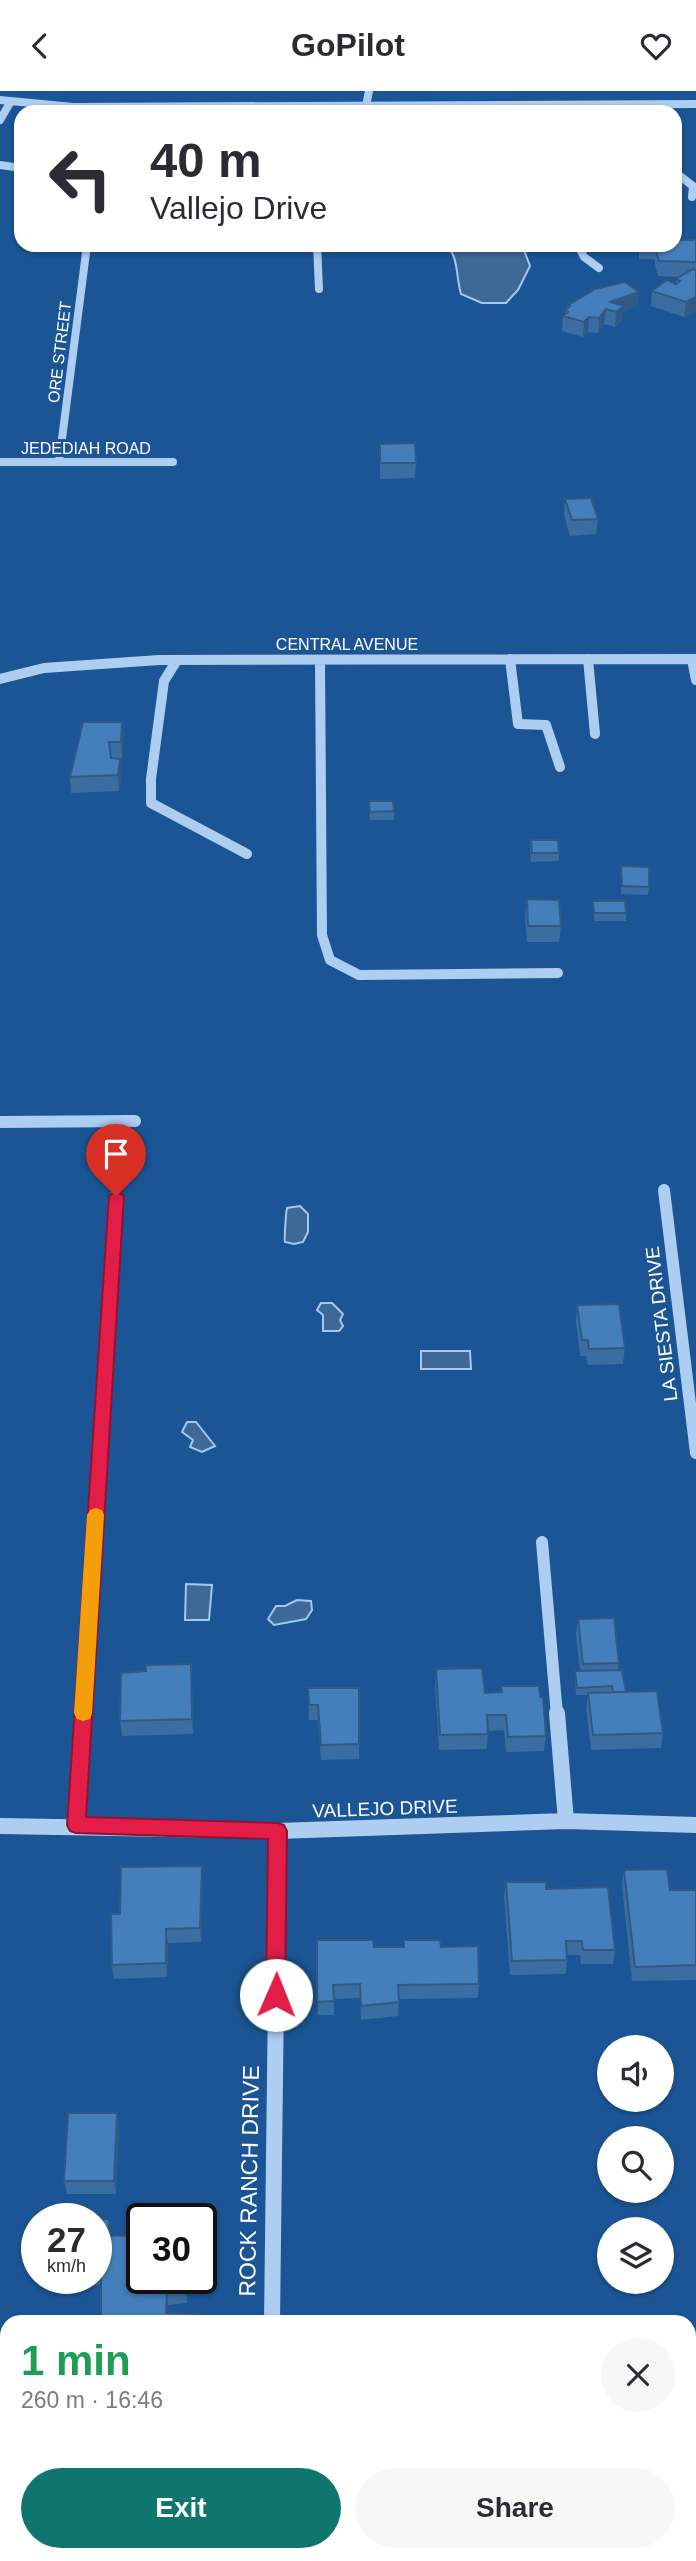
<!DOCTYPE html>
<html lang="en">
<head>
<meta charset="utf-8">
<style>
	body { margin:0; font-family:Helvetica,sans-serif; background:#f7f7f7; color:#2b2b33; height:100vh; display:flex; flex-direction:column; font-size:26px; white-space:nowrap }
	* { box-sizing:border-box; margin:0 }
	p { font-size:23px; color:#7c7c81 }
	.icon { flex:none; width:38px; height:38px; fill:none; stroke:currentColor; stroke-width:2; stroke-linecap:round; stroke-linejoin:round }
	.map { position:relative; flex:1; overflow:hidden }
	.sheet { position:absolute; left:0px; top:2224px; width:696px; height:247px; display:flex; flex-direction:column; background:#fff; border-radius:21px 21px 0 0; box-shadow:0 2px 5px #0004 }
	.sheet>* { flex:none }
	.top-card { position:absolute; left:14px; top:14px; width:668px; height:147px; border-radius:21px; box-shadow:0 2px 5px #0004; background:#fff; color:#2b2b33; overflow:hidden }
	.tools { position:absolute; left:597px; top:1944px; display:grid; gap:14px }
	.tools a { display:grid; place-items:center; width:77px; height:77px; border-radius:50%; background:#fff; box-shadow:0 2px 5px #0004; font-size:35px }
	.speed { position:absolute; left:21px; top:2112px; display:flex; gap:14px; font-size:35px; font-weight:700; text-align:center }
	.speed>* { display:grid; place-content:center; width:91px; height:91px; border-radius:50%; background:#fff; box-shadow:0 2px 5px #0004; line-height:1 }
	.speed small { font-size:18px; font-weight:400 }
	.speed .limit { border:4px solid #111; border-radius:10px; background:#fff; color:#111 }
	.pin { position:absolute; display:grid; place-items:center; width:60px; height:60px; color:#fff; margin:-72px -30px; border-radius:50% 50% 50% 0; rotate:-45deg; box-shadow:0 0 7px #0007 }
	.pin .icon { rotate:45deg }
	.me { position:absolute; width:77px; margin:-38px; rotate:1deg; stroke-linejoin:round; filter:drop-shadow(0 0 5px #0008) }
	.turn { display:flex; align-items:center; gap:24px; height:147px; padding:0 21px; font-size:32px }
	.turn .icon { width:91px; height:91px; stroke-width:2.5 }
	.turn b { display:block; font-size:49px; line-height:60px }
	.round { display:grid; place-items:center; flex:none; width:74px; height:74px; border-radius:37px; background:#f7f7f7 }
	.overview { display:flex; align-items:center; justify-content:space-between; height:119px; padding:0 21px }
	h1 { font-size:42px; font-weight:700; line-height:52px; color:#1e9e55 }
	.button { display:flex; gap:14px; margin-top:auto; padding:14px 21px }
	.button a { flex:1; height:80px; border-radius:42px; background:#0f766e; color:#fff; font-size:28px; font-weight:700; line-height:80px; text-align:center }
	.button a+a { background:#f7f7f7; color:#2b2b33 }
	header { display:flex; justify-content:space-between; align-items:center; height:91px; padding:0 21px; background:#fff; font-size:32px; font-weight:700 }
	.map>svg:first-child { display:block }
</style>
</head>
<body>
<header><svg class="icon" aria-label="back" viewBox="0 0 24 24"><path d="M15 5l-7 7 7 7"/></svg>GoPilot<svg class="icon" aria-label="heart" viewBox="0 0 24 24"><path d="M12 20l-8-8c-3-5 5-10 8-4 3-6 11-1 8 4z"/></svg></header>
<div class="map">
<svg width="696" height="2470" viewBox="0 0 696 2470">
	<rect width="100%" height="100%" fill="#1b5595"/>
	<!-- water -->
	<path fill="#3e6895" stroke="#a0c9f2" stroke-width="2" d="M446 154H522L530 175 518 199 506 212H482L461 203C456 188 459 165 446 154Z
		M300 1115 308 1123V1141L303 1151 294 1153 285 1151C284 1149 286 1121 287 1117Z
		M321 1212H332L343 1223 340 1229 343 1235 339 1240H323V1224L317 1219Z
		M421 1260H470L471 1278H421Z
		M187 1331H196L215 1355 202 1361 190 1356 193 1349 182 1341Z
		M186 1493 212 1494 209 1529H185Z
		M297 1509 311 1510 312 1519 306 1528 274 1534 268 1528 276 1515H285Z"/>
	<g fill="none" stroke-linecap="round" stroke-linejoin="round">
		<!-- minor-far3 -->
		<path stroke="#adcef0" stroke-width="8" d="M0 9 73 16 696 13
			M368 21 366 15 369 0
			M0 29 11 10
			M0 74 21 77
			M676 82 693 95 692 106
			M317 154 319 198
			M578 154 584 166 599 177
			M0 371H173
			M59 371 87 154"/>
		<!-- minor-far2 -->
		<path stroke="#adcef0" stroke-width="10" d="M510 568 518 633 546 634 560 676
			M588 568 595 643
			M692 568 696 589
			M177 569 164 590 151 688V712L247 763
			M320 569 322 844 330 869 359 884 558 882
			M0 588 44 577 159 569 696 568"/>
		<!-- minor-far1 -->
		<path stroke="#adcef0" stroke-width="12" d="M0 1031 135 1030
			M664 1099 696 1362
			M542 1451 557 1624
			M83 1624 116 1105"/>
		<!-- minor -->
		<path stroke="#adcef0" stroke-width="16" d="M557 1622 566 1730
			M76 1734 83 1622
			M0 1735 278 1740 566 1730 696 1734
			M272 2231 278 1740
			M270 2464V2470"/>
	</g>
	<!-- wall -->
	<path fill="#3a6da2" d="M696 149V220L684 226 651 215 652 200 676 192V188L680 186 658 185 655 174V168H639V154H676Z
		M591 199 639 201 637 215 623 220 622 229 615 236 604 233 598 242 588 241 583 246 562 240 563 225 565 223V220L567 218 568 214 591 201Z
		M380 353 416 372 415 387 380 388Z
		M565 408 598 428 596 443 570 445 564 424Z
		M83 631 124 647 122 667H112L121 684 119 700 71 702 70 686Z
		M369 710 394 720V729H370Z
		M531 749 559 762V770L531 771 530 758Z
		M621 775 649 796 648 804 621 803Z
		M527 808 561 835 559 851H527L525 824Z
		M593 810 626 822V830H594Z
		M577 1214 625 1257 623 1273 588 1274 586 1265H580L576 1230Z
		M578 1528 619 1572 618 1579 626 1601 663 1642 661 1657 591 1659 586 1617 588 1604H576L575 1588V1580H580L576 1543Z
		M436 1578 485 1602 501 1601V1595L540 1606 546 1645 544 1660 506 1661 504 1639 488 1640 487 1658 439 1659 435 1594Z
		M192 1589 193 1643 122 1645 120 1630Z
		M308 1597H359V1668L321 1669 318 1629H309Z
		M202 1775 203 1789 201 1851 168 1852 167 1886 114 1888 112 1874 120 1823Z
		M624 1779 670 1799H696V1889L632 1890 622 1794Z
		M506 1791 615 1859 613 1873H581L580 1864H567L566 1883 510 1884 504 1806Z
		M317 1849 374 1856H441L479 1893 478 1907 399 1908 398 1925 361 1929 360 1907 334 1908V1924H318Z
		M117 2022 119 2035 116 2103H67L64 2090Z
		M109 2128 111 2145 142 2188H188L187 2212 168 2214V2222L201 2223 202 2231H101V2194H71L70 2188H96V2129Z"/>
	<!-- shaded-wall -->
	<path fill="#305984" d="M639 201 637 215 623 220 622 229 615 236 616 221 610 211Z
		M696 206V220L684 226 686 211Z
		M606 218 604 233 598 242 599 227Z
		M589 226 588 241 583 246 584 231Z
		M122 631 124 647 122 667 121 651Z
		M120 668 121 684 119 700 118 684Z
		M191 1573 192 1589 193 1643 192 1628Z
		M202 1775 203 1789 201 1851 200 1837Z
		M166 1838 168 1852 167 1886 166 1872Z
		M117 2022 119 2035 116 2103 114 2090Z
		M109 2128 112 2141 110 2157 108 2145Z
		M186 2188H188L187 2212 186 2200Z
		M167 2201 168 2214V2231L166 2222Z"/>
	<!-- building -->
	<path fill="#447fbc" stroke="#305984" stroke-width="2" d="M676 149H696V171L659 170 656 160H660L659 154H676Z
		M693 178 696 180V206L686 211 652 200 667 189 676 193 680 190 676 188Z
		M625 191 639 201 610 211 624 215 616 221 606 218 599 227 589 226 584 231 563 225 568 221 565 220 570 215 568 214 592 200 591 199Z
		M415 352 416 372H380V353Z
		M591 407 598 428 572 429 565 408Z
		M83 631H122L121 651H109L111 667 120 668 118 684 70 686Z
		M369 710H393L394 720 370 721Z
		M531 749H558L559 762H532Z
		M621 775 649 776V796L622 795Z
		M527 808 559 809 561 835H528Z
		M593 810H625L626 822H594Z
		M619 1213 625 1257 589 1258 588 1249H582L577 1214Z
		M614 1527 619 1572 583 1573 578 1528Z
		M191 1573 192 1628 120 1630 121 1582 146 1580 145 1574Z
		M482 1577 485 1602 502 1601 501 1595H539L540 1606H543L546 1645 508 1646 506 1624H487L488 1643 440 1644 436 1578Z
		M622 1579 626 1601H613L612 1595 577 1597 575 1580Z
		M308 1597H359V1653L321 1654 318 1614H309Z
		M657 1600 663 1642 593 1644 588 1602Z
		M202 1775 200 1837 166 1838V1872L112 1874 111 1823H120L121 1776Z
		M667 1778 670 1799H696V1874L635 1876 624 1779Z
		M506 1791H546V1798L608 1796 615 1859H583L582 1850H566L567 1869 512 1870Z
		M317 1849H373L374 1856H404V1849H440L441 1856 478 1855 479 1893 398 1894 399 1911 361 1915 360 1893 333 1894 334 1910 317 1911Z
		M68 2022H117L114 2090H64Z
		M109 2128 108 2145 142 2144V2188H186V2200L167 2201 166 2222 201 2223 200 2231H101V2182H96V2129Z
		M114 2464H228V2470H113Z"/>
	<!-- route -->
	<path fill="#e11d48" stroke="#92132f" stroke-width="2" d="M116 1099 124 1105 86 1726 278 1732 284 1734 287 1740 285 1904 283 1910 276 1913 269 1910 266 1904 268 1748 76 1742 70 1740 67 1734 109 1105Z"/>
	<!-- slow -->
	<path fill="#f59e0b" d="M96 1417 102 1419 104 1424 92 1622 90 1628 83 1630 77 1628 74 1622 87 1424 90 1419Z"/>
	<g text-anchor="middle" stroke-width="6" stroke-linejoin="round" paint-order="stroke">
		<!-- far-street labels -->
		<g font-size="16" fill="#fff" stroke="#1b5595">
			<text transform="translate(59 261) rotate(-83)" y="6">ORE STREET</text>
			<text x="86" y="363">JEDEDIAH ROAD</text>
			<text x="347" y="559">CENTRAL AVENUE</text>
		</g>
		<!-- street labels -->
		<g font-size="19" fill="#fff" stroke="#1b5595">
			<text transform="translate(661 1233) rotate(-97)" y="7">LA SIESTA DRIVE</text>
			<text transform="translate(385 1717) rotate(-2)" y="7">VALLEJO DRIVE</text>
		</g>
		<!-- near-street labels -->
		<g font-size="23" fill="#fff" stroke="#1b5595">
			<text transform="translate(249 2090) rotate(-89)" y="8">ROCK RANCH DRIVE</text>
		</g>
	</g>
</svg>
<div class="tools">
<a><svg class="icon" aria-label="sound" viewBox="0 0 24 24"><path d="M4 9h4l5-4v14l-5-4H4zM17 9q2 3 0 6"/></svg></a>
<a><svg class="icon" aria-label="search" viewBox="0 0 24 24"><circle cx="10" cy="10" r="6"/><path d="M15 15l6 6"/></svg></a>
<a><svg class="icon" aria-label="layers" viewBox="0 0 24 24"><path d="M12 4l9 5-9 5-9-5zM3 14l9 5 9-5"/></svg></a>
</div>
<div class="speed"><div>27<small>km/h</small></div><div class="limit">30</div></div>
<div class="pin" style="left:116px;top:1105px;background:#d93025"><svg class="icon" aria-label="arrive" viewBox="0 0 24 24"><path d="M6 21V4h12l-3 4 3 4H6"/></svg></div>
<svg class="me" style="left:276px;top:1904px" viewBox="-20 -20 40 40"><circle r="19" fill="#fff"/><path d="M0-13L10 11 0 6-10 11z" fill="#e11d48"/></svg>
<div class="top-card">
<div class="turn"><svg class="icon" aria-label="left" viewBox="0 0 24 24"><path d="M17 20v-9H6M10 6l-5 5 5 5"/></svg><div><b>40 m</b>Vallejo Drive</div></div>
</div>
<section class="sheet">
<div class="overview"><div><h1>1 min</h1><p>260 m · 16:46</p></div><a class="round"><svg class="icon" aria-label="close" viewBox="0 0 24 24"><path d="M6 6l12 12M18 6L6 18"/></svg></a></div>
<div class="button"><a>Exit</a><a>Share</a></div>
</section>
</div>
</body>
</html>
